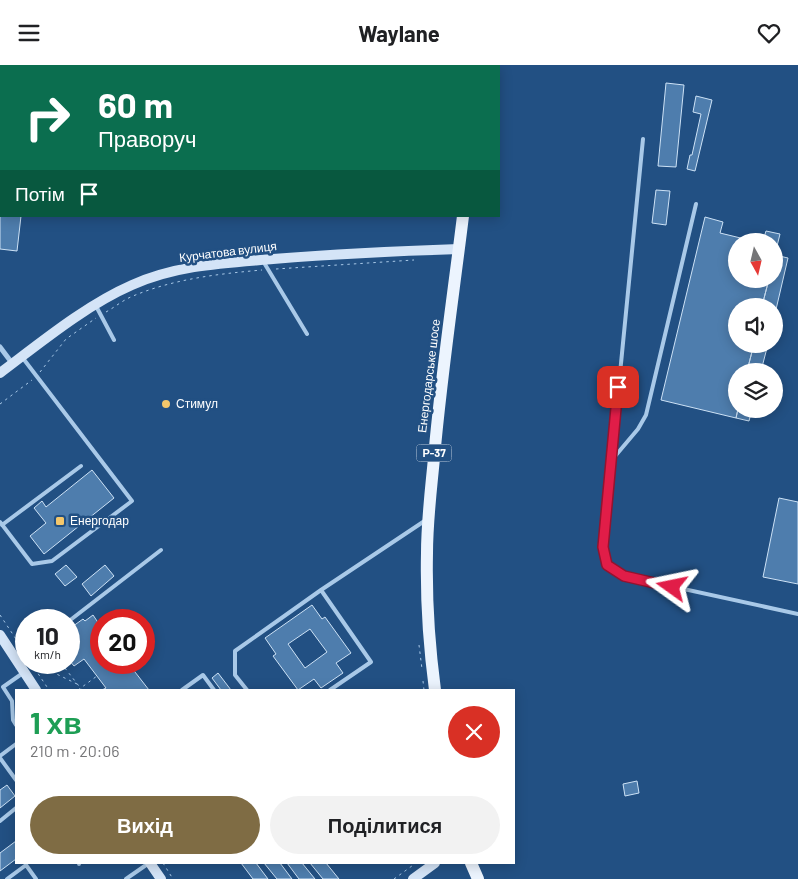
<!DOCTYPE html>
<html lang="uk">
<head>
<meta charset="utf-8">
<style>
	body { margin:0; font-family:Barlow,sans-serif; background:#f2f2f2; color:#202124; height:100vh; display:flex; flex-direction:column; font-size:19px; white-space:nowrap }
	* { box-sizing:border-box; margin:0 }
	p { font-size:16px; color:#757577 }
	.icon { flex:none; width:28px; height:28px; fill:none; stroke:currentColor; stroke-width:2; stroke-linecap:round; stroke-linejoin:round }
	.map { position:relative; flex:1; overflow:hidden }
	.sheet { position:absolute; left:15px; top:624px; width:500px; height:175px; display:flex; flex-direction:column; background:#fff; border-radius:0px; box-shadow:0 2px 12px #0003 }
	.sheet>* { flex:none }
	.guide { position:absolute; left:0px; top:0px; width:500px; height:152px; box-shadow:0 2px 12px #0003; background:#0b6e4f; color:#fff; overflow:hidden }
	.needle { width:32px; rotate:172deg }
	.buttons { position:absolute; left:728px; top:168px; display:grid; gap:10px }
	.buttons a { display:grid; place-items:center; width:55px; height:55px; border-radius:50%; background:#fff; box-shadow:0 2px 12px #0003; font-size:25px }
	.speed { position:absolute; left:15px; top:544px; display:flex; gap:10px; font-size:25px; font-weight:700; text-align:center }
	.speed>* { display:grid; place-content:center; width:65px; height:65px; border-radius:50%; background:#fff; box-shadow:0 2px 12px #0003; line-height:1 }
	.speed small { font-size:12px; font-weight:400 }
	.speed .limit { border:8px solid #d22; background:#fff; color:#111 }
	.pin { position:absolute; display:grid; place-items:center; width:42px; height:42px; color:#fff; margin:-21px; border-radius:10px; box-shadow:0 2px 8px #0006 }
	.me { position:absolute; width:55px; margin:-28px; rotate:282deg; stroke-linejoin:round; filter:drop-shadow(0 0 4px #0008) }
	.turn { display:flex; align-items:center; gap:18px; height:105px; padding:0 15px; font-size:22px }
	.turn .icon { width:65px; height:65px; stroke-width:2.5 }
	.turn b { display:block; font-size:35px; line-height:42px }
	.then { display:flex; align-items:center; height:48px; padding:0 15px; background:#0003; gap:10px; font-size:19px }
	.round { display:grid; place-items:center; flex:none; width:52px; height:52px; border-radius:26px; background:#f2f2f2 }
	.headline { display:flex; align-items:center; justify-content:space-between; height:85px; padding:0 15px }
	h1 { font-size:30px; font-weight:700; line-height:38px; color:#1e9e55 }
	.cta { display:flex; gap:10px; margin-top:auto; padding:10px 15px }
	.cta a { flex:1; height:58px; border-radius:30px; background:#7f6c44; color:#fff; font-size:20px; font-weight:700; line-height:58px; text-align:center }
	.cta a+a { background:#f2f2f2; color:#202124 }
	header { display:flex; justify-content:space-between; align-items:center; height:65px; padding:0 15px; background:#fff; font-size:22px; font-weight:700 }
	.map>svg:first-child { display:block }
</style>
</head>
<body>
<header><svg class="icon" aria-label="menu" viewBox="0 0 24 24"><path d="M4 6h16M4 12h16M4 18h16"/></svg>Waylane<svg class="icon" aria-label="heart" viewBox="0 0 24 24"><path d="M12 20l-8-8c-3-5 5-10 8-4 3-6 11-1 8 4z"/></svg></header>
<div class="map">
<svg width="798" height="814" viewBox="0 0 798 814">
	<rect width="100%" height="100%" fill="#225083"/>
	<!-- building -->
	<path fill="#4e7dad" stroke="#cde2f6" fill-rule="evenodd" d="M666 18 684 20 676 102 658 101Z
		M696 31 712 35 695 106 687 104 690 90H692L701 49 693 47Z
		M656 125 670 126 666 160 652 158Z
		M0 148H1V151H21L17 186 0 184Z
		M705 152 723 157 720 168 753 176H736V214H769L762 241H736V279H754L747 306H736V344H738L736 353 661 335Z
		M766 166 780 169 774 193V176H763Z
		M775 190 788 193 774 253V241H762L769 214H774Z
		M754 279H768L761 306H747Z
		M738 344H752L749 356 736 353Z
		M92 405 114 433 44 489 30 471 46 458 34 443 42 436 46 442Z
		M779 433 798 437V519L763 512Z
		M66 500 77 512 65 521 55 509Z
		M105 500 114 511 91 531 82 519Z
		M312 540 322 554 325 552 351 588 336 598 343 608 321 623 314 614 298 625 273 591 276 589 265 573ZM310 564 327 587 305 603 288 579Z
		M93 550 101 562V598H128L149 625H102L106 623 84 594 74 601 69 595V564L83 554 85 556Z
		M218 608 231 625H221L212 613Z
		M637 716 639 728 625 731 623 719Z
		M7 720 15 731 0 743V725Z
		M16 776V794L0 806V788Z
		M241 798H256L268 814H253Z
		M264 798H280L292 814H277Z
		M287 798H302L315 814H299Z
		M310 798H326L339 814H323Z"/>
	<g fill="none" stroke-linecap="round" stroke-linejoin="round">
		<!-- path -->
		<path stroke="#a9c9e8" stroke-width="1" stroke-dasharray="2.5 4" stroke-linecap="butt" d="M276 204 414 195
			M106 247C115 242 123 235 133 231 174 214 217 209 262 205
			M40 307 66 274 96 253
			M0 339 32 315
			M0 550 22 583
			M419 580 422 604
			M31 598 49 625
			M34 598 77 619
			M61 598 82 625
			M423 616 424 625
			M78 625 97 611
			M163 798 173 814
			M394 814 416 798"/>
		<!-- lane -->
		<path stroke="#a9c9e8" stroke-width="4" d="M643 74 603 482 607 500 624 511 798 549
			M263 196 307 269
			M96 241 114 275
			M611 396 638 364 646 350 696 139
			M0 457 32 499 52 496 132 436 22 292
			M2 460 81 401
			M321 525 371 597 330 625
			M69 556 161 485
			M17 596 26 589
			M182 625 203 610 214 625
			M247 625 235 610V586L321 525 426 455
			M16 660 13 655 12 636 3 622 23 608
			M0 691 16 679
			M0 693 16 715
			M0 756 16 743
			M79 798V799
			M7 814 26 800 36 814
			M126 814 149 798"/>
		<!-- street -->
		<path stroke="#a9c9e8" stroke-width="5" d="M26 1V0
			M0 32H1
			M0 83 1 73
			M0 282 12 298"/>
		<!-- secondary -->
		<path stroke="#d4e4f7" stroke-width="10" d="M0 308C40 278 86 240 132 220 176 200 225 198 273 194 335 189 397 186 459 184
			M0 570 36 625
			M150 798 161 814
			M413 814 435 798"/>
		<!-- primary -->
		<path stroke="#ecf4fe" stroke-width="12" d="M481 1V0
			M435 625C429 580 426 534 427 488 427 456 431 425 434 393 441 312 453 232 463 151
			M471 798 478 814"/>
	</g>
	<g fill="none" stroke-linecap="round" stroke-linejoin="round">
		<defs>
			<path id="route" d="M618 322 603 482 607 500 624 511 672 522"/>
		</defs>
		<!-- route casing -->
		<use href="#route" stroke="#92132f" stroke-width="12"/>
		<!-- route -->
		<use href="#route" stroke="#e11d48" stroke-width="9"/>
	</g>
	<!-- markers -->
	<g fill="#f4c76b" stroke="#225083" stroke-width="2">
		<circle cx="166" cy="339" r="5"/>
		<rect x="55" y="451" width="10" height="10" rx="2.5"/>
	</g>
	<g text-anchor="middle" stroke-width="5" stroke-linejoin="round" paint-order="stroke">
		<!-- shield labels -->
		<rect fill="#225083" stroke="#bdcada" stroke-width="1" x="416.5" y="379.5" width="35" height="17" rx="4"/>
		<g font-size="11" font-weight="bold" fill="#fff">
			<text x="434" y="392">Р-37</text>
		</g>
		<!-- street labels -->
		<g font-size="12" fill="#fff" stroke="#225083">
			<text transform="translate(228 187) rotate(-7)" y="4">Курчатова вулиця</text>
			<text transform="translate(429 311) rotate(-83)" y="4">Енергодарське шосе</text>
		</g>
		<!-- poi labels -->
		<g font-size="12" fill="#fff" stroke="#225083" text-anchor="start">
			<text x="176" y="343">Стимул</text>
			<text x="70" y="460">Енергодар</text>
		</g>
	</g>
</svg>
<div class="buttons">
<a><svg class="needle" viewBox="-14 -14 28 28"><path d="M0-13l5 13h-10z" fill="#e53935"/><path d="M0 13l5-13h-10z" fill="#757577"/></svg></a>
<a><svg class="icon" aria-label="sound" viewBox="0 0 24 24"><path d="M4 9h4l5-4v14l-5-4H4zM17 9q2 3 0 6"/></svg></a>
<a><svg class="icon" aria-label="layers" viewBox="0 0 24 24"><path d="M12 4l9 5-9 5-9-5zM3 14l9 5 9-5"/></svg></a>
</div>
<div class="speed"><div>10<small>km/h</small></div><div class="limit">20</div></div>
<div class="pin" style="left:618px;top:322px;background:#d93025"><svg class="icon" aria-label="arrive" viewBox="0 0 24 24"><path d="M6 21V4h12l-3 4 3 4H6"/></svg></div>
<svg class="me" style="left:672px;top:522px" viewBox="-20 -20 40 40"><path d="M0-17L14 15 0 8-14 15z" fill="#e11d48" stroke="#fff" stroke-width="4"/></svg>
<div class="guide">
<div class="turn"><svg class="icon" aria-label="right" viewBox="0 0 24 24"><path d="M7 20v-9h11M14 6l5 5-5 5"/></svg><div><b>60 m</b>Праворуч</div></div>
<div class="then">Потім<svg class="icon" aria-label="arrive" viewBox="0 0 24 24"><path d="M6 21V4h12l-3 4 3 4H6"/></svg></div>
</div>
<section class="sheet">
<div class="headline"><div><h1>1 хв</h1><p>210 m · 20:06</p></div><a class="round" style="background:#d93025;color:#fff"><svg class="icon" aria-label="close" viewBox="0 0 24 24"><path d="M6 6l12 12M18 6L6 18"/></svg></a></div>
<div class="cta"><a>Вихід</a><a>Поділитися</a></div>
</section>
</div>
</body>
</html>
